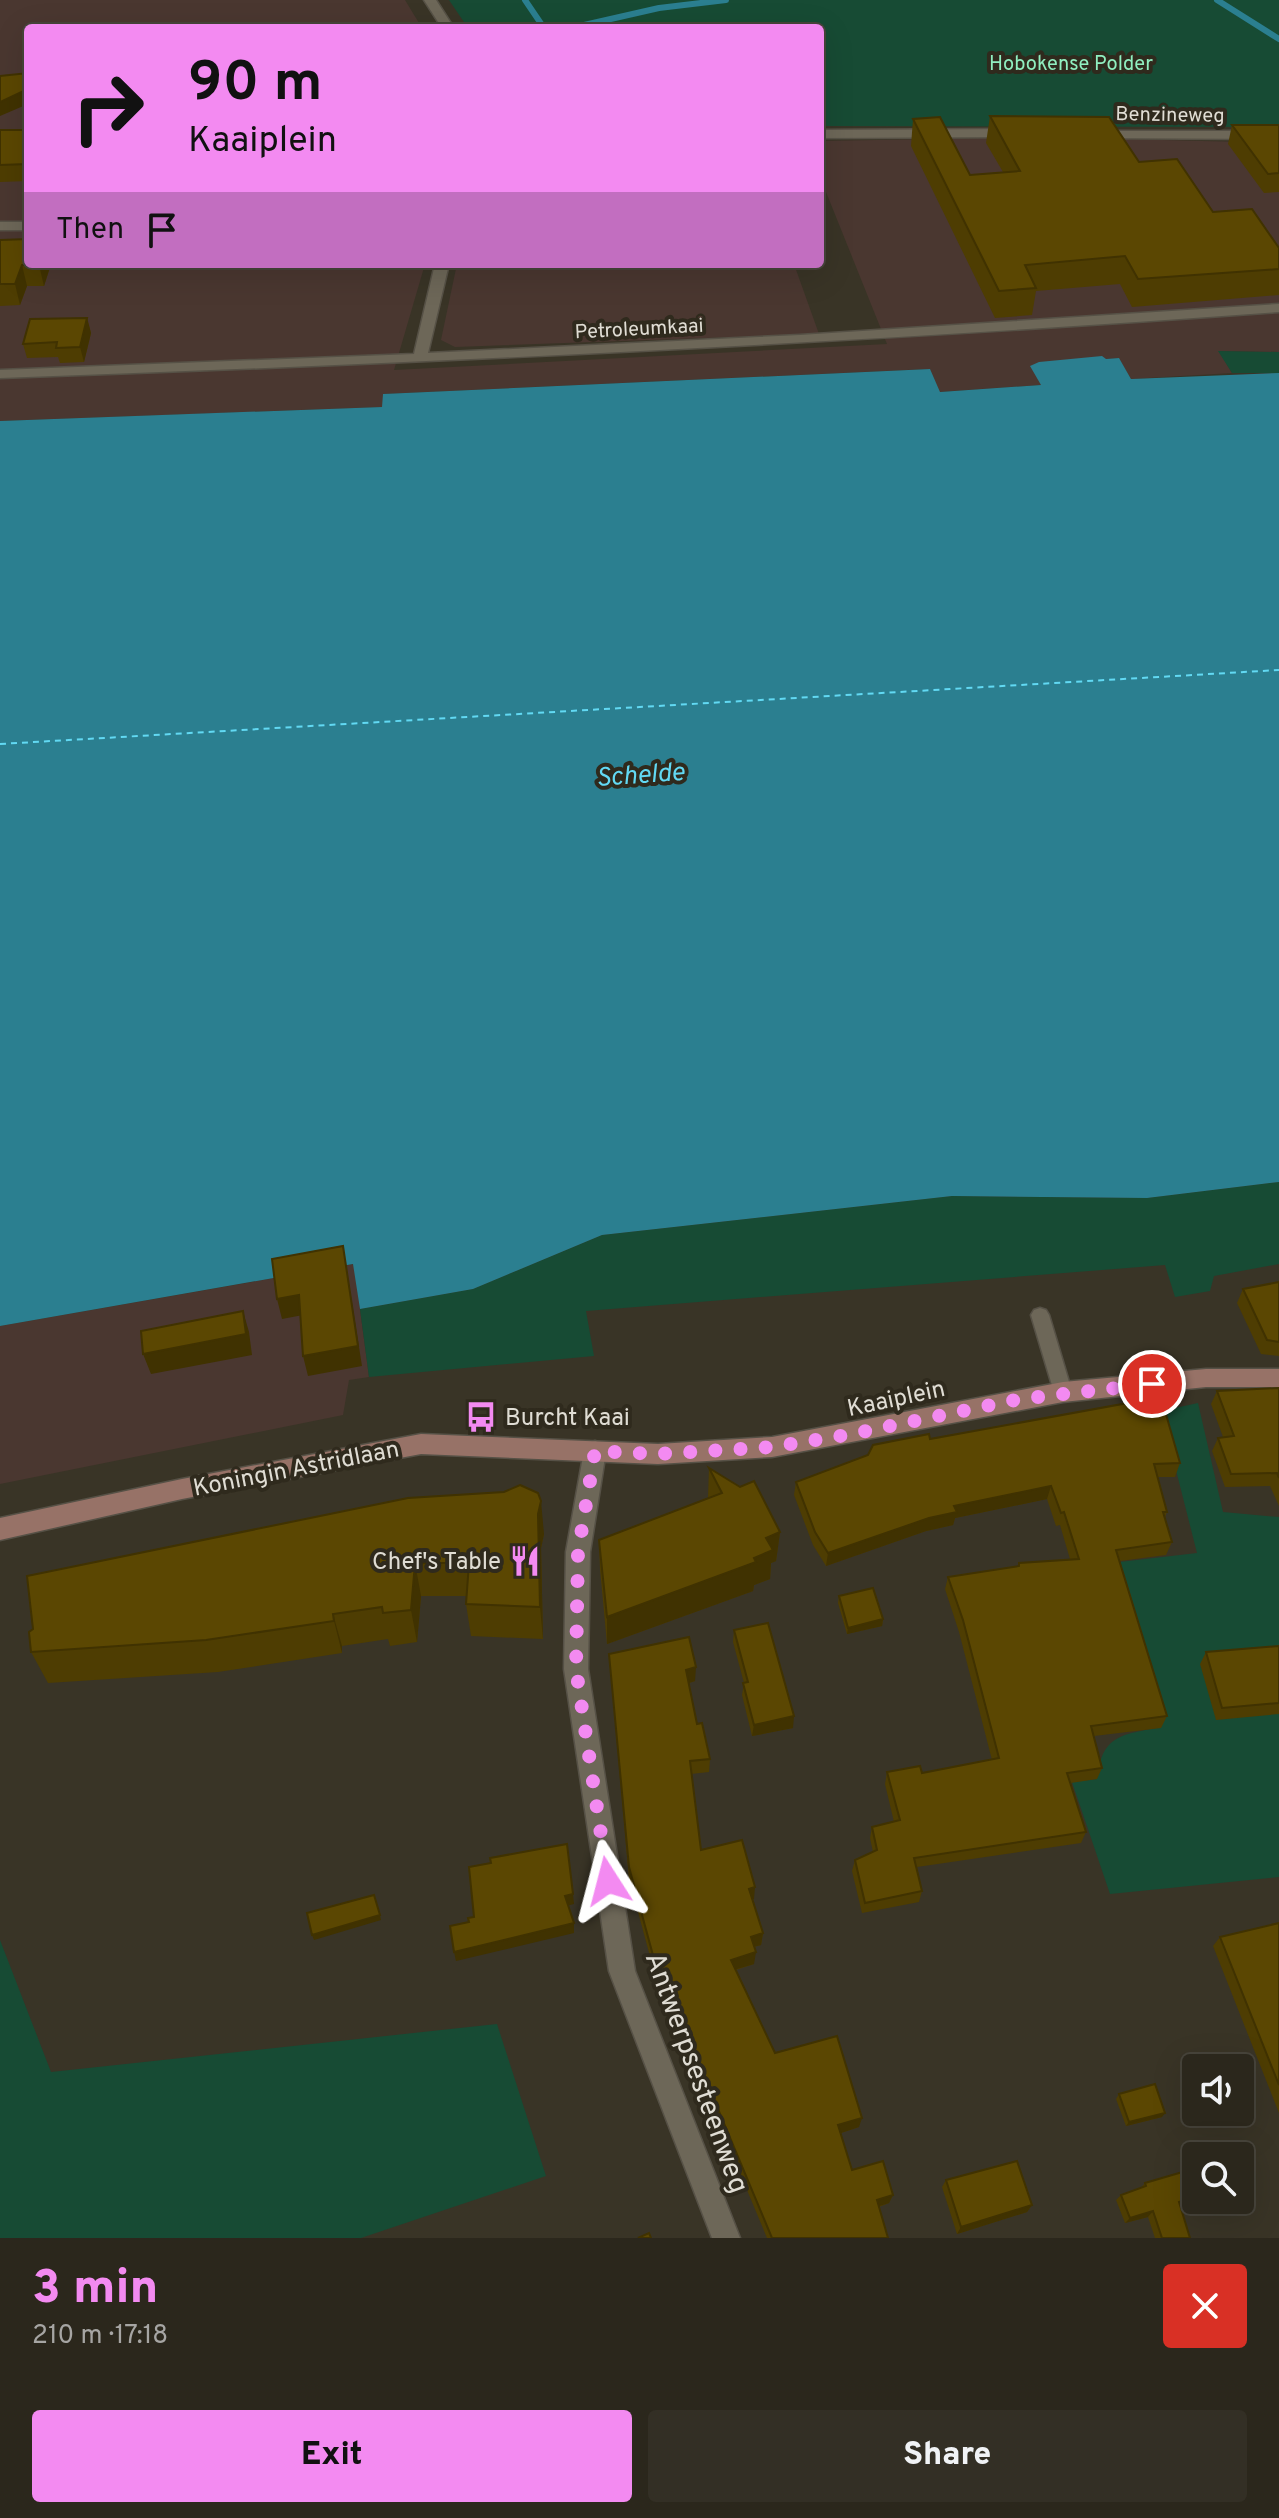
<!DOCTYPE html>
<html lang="en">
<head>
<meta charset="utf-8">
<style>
	body { margin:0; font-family:Overpass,sans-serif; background:#332f25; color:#f1f3f6; height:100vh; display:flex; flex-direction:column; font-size:30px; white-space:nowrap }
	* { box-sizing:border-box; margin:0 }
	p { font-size:26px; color:#a6a5a3 }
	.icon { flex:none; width:44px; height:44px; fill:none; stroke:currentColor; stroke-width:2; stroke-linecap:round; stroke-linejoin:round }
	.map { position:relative; height:2238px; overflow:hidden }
	.panel { display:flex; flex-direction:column; background:#2b271c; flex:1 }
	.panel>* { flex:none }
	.top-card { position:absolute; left:24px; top:24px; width:800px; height:244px; border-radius:8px; box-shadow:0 8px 32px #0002,0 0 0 2px #47443b; background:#f38af1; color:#111; overflow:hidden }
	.tools { position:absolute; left:1182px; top:2054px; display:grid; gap:16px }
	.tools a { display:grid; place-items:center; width:72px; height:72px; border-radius:8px; background:#2b271c; box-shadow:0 8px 32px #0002,0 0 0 2px #47443b; font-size:40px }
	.pin { position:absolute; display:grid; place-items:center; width:68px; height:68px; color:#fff; margin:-34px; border:4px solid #fff; border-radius:50%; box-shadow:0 2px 8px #0007 }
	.me { position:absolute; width:88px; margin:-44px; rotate:351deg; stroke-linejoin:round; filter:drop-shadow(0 0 6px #0008) }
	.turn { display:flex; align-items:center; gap:28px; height:168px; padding:0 32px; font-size:36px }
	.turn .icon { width:104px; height:104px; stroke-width:2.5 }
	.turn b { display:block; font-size:56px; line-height:68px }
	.then { display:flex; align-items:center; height:76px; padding:0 32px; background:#0003; gap:16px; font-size:30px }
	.round { display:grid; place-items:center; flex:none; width:84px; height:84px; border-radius:8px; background:#332f25 }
	.overview { display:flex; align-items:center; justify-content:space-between; height:136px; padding:0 32px }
	h1 { font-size:48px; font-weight:800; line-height:60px; color:#f38af1 }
	.button { display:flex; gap:16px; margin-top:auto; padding:16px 32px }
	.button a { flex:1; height:92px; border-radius:8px; background:#f38af1; color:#111; font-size:32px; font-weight:800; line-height:92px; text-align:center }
	.button a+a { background:#332f25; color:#f1f3f6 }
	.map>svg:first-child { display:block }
</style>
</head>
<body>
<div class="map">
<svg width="1279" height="2238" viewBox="0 0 1279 2238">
	<rect width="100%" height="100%" fill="#393426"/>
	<!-- industrial -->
	<path fill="#4a3730" d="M0 0H405L422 28H28V264H425L394 370 887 344 820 177V141L1044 137 1278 143 1279 127V352L1219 351 1232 373 1131 379 1118 358 1106 359 1041 385 939 392 929 369 384 394 383 407 0 421Z
		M457 264H794L819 334 455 347 441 340Z
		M354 1264 369 1377 349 1380 343 1415 0 1484V1326Z"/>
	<!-- green -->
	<path fill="#174b34" d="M449 0H1279V127L820 126V28H468Z
		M1218 351 1279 352V373H1232Z
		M1279 1182V1264L1214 1276 1210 1291 1175 1297 1165 1265 586 1311 594 1356 369 1377 360 1309 473 1289 602 1235 952 1196 1147 1198Z
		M1198 1403 1223 1512 1279 1517V1877L1110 1894 1072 1782 1097 1779C1102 1734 1122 1735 1161 1727L1111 1563 1197 1553 1161 1411Z
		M0 1940 51 2072 497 2024 546 2176 361 2238H0Z"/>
	<!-- water -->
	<path fill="#2b7f90" d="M1102 356 1106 359 1119 358 1131 379 1279 373V1182L1147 1198 952 1196 602 1235 473 1289 360 1309 353 1264 0 1326V421L382 407 383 394 930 369 940 392 1041 385 1030 366 1039 362Z"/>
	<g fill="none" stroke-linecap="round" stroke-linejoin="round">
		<!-- stream -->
		<path stroke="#2b7f90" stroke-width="6" d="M525 0 544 28
			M1217 0 1279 39
			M571 28 659 8 726 0"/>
		<!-- ferry -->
		<path stroke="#62d9f3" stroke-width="2" stroke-dasharray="6 5" stroke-linecap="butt" d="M0 744 1279 670"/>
		<defs>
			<path id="lane" d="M1040 1308 1046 1310 1049 1315 1072 1392 1069 1397 1063 1400 1057 1397 1054 1392 1031 1315 1034 1310Z"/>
			<path id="street" d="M424 0H436L454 28H442Z
				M820 130 1012 129 1018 133 1012 137 820 138Z
				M1092 131H1279V139L1096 138 1092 137Z
				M0 222H28V230H0Z
				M435 264H449L428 353 800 335 1279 304V312C853 343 427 363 0 378V370L414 354Z
				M595 1441 603 1444 606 1451 590 1552 588 1669 635 1971 740 2238H712L609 1971 564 1669 566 1552 584 1451 587 1444Z"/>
			<path id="secondary" d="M1206 1369H1279V1387H1206L1063 1402 772 1457 658 1464 421 1454 182 1499 0 1540V1518L182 1479 421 1434 658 1444 772 1437 1063 1382Z"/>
		</defs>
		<!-- lane casing -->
		<use href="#lane" stroke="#565146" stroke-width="3"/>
		<!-- street casing -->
		<use href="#street" stroke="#565146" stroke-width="3"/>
		<!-- secondary casing -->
		<use href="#secondary" stroke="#565146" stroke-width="3"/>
		<!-- lane -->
		<use href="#lane" fill="#6d6758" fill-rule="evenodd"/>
		<!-- street -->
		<use href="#street" fill="#6d6758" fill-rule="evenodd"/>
		<!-- secondary -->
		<use href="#secondary" fill="#977267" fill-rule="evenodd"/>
	</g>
	<!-- wall -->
	<path fill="#4e3d02" d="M990 116 1139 162 1213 212 1279 248V295L1132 307 1120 284 1036 291 1032 315 995 318 911 146 913 119 970 175 1003 172 986 143Z
		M1232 125H1279V192L1264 193 1228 144Z
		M0 130H28V181L0 182Z
		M0 240 51 264 44 286H27L20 305 0 306Z
		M87 318 91 333 84 362 60 363 58 357 27 358 23 344Z
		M1279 1282V1356L1261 1354 1237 1303 1243 1289Z
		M1279 1388V1506L1270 1486 1225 1487 1212 1451 1218 1438 1223 1437 1211 1404 1217 1391Z
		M930 1439 1180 1463 1175 1477H1157L1167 1512 1165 1517 1172 1542 1166 1555 1120 1561 1167 1716 1161 1728 1094 1736 1102 1768 1097 1779 1071 1783 1086 1832 1081 1843 917 1867 922 1891 919 1902 862 1913 852 1871 855 1860 873 1852 870 1838 872 1827 894 1822 885 1784 887 1772 922 1773 992 1760 959 1632 945 1589 948 1577 1018 1567 1019 1563 1070 1559 1060 1525 1056 1526 1047 1499 955 1518 953 1525 926 1531 826 1566 813 1545 794 1495 796 1482Z
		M709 1468 780 1532 776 1561 771 1563 770 1579 754 1585 753 1591 607 1644 600 1569 599 1540 708 1498Z
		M544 1534 541 1548 543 1639 471 1636 466 1604 467 1596H421L417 1642 390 1646 388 1639 342 1646V1653L218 1672 48 1683 31 1652 29 1632Z
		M839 1596 883 1619 882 1626 847 1634 838 1603Z
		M734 1630 793 1728 752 1736 742 1695 744 1683 733 1642Z
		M1279 1646V1714L1216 1720 1200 1664 1206 1652Z
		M609 1654 695 1681 689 1683 697 1724 710 1759 709 1772 691 1774 701 1850 754 1899H753L763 1933 761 1945 754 1947V1964L736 1970 775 2053 859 2127 841 2133 852 2170 893 2195 889 2203 879 2207 888 2238H767L664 1991 660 1993 629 1879Z
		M1279 1923V2113L1213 1946 1220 1937Z
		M1119 2094 1162 2117 1126 2126 1116 2099Z
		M1196 2163V2200H1198L1180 2206 1190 2238H1155L1148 2217 1125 2223 1116 2200 1121 2195 1141 2188 1145 2183 1192 2169Z
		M946 2180 1032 2205 1027 2212 957 2234 942 2187Z"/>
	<!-- shaded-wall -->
	<path fill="#403201" d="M28 89V104L0 116V102Z
		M39 264H51L44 286 39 265Z
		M22 265 27 286 20 305 15 284Z
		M87 318 91 333 84 362 80 347Z
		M343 1246 362 1366 308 1376 303 1356Z
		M299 1295 303 1315 282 1319 277 1299Z
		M243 1311 249 1332 252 1355 151 1374 143 1354Z
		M1051 1486 1047 1499 955 1518 953 1525 926 1531 826 1566 828 1553 954 1506Z
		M541 1501 544 1534 541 1548 543 1639 540 1607 538 1514Z
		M780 1532 776 1561 771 1563 770 1579 754 1585 753 1591 607 1644V1617L754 1558 766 1538Z
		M415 1563 421 1596 417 1642 411 1610Z
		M333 1614 342 1646V1653L334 1621Z
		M883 1619 882 1626 847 1634 848 1628Z
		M696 1667 695 1681 686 1684V1670Z
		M794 1716 793 1728 752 1736 754 1725Z
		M755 1887 754 1899 748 1901 749 1889Z
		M573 1894 574 1904 566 1906 565 1896Z
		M380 1915 381 1920 314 1940 312 1935Z
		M574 1923V1933L456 1961 454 1952Z
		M763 1933 761 1945 749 1948 751 1937Z
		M756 1952 754 1964 730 1971 731 1960Z
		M664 1980V1991L660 1993V1981Z
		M1165 2113 1162 2117 1126 2126 1129 2122Z
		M862 2118 859 2127 835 2135 838 2125Z
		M893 2195 889 2203 873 2208 877 2200Z
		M1196 2197V2200H1198L1174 2208 1179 2202Z
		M1032 2205 1027 2212 957 2234 961 2227Z
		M1153 2211 1148 2217 1125 2223 1130 2218Z"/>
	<!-- building -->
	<path fill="#5b4702" stroke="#403201" stroke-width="2" d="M402 25V28H263L264 27Z
		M28 73V89L0 102V76Z
		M990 116 1109 117 1139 162 1177 159 1213 212 1252 209 1279 248V269L1138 279 1125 256 1025 265 1036 288 999 291 913 119 940 117 970 175 1020 171Z
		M1232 125H1279V173L1268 174Z
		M0 130H28V164L0 165Z
		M28 239V264L39 265H22L15 284H0V240Z
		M87 318 80 347 56 348 57 342 23 344 30 319Z
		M343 1246 358 1346 303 1356 299 1295 277 1299 272 1259Z
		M1279 1282V1342L1267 1340 1243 1289Z
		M243 1311 246 1334 143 1354 141 1331Z
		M1279 1388V1478L1277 1473 1231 1474 1218 1438 1234 1436 1217 1391Z
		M1161 1397 1180 1463 1154 1464 1167 1512H1163L1172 1542 1116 1550 1167 1716 1091 1726 1102 1768 1067 1773 1086 1832 914 1858 922 1891 865 1903 855 1860 877 1850 872 1827 900 1820 887 1772 920 1766 922 1773 999 1758 963 1620 948 1577 1019 1566V1563L1079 1559 1064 1512 1061 1513 1051 1486 954 1506 957 1512 929 1518 828 1553 815 1532 796 1482 868 1455 873 1445 929 1434 930 1439Z
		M709 1468 740 1487 754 1481 780 1532 766 1538 773 1550 754 1558 756 1562 607 1617 599 1540 722 1493Z
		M520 1485 538 1493 541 1501 538 1514 540 1607 466 1604 469 1563H415L411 1610 383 1613 382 1607 333 1614 334 1621 206 1640 31 1652 29 1632 33 1629 27 1576 408 1498 504 1492Z
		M873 1588 883 1619 848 1628 839 1596Z
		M768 1623 794 1716 754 1725 743 1683 748 1682 734 1630Z
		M689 1637 696 1667 686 1670 697 1724 702 1723 710 1759 690 1761 701 1850 742 1840 755 1887 749 1889 763 1933 751 1937 756 1952 731 1960 775 2053 837 2036 862 2118 838 2125 852 2170 883 2161 893 2195 877 2200 888 2238H772L664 1980 660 1981 629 1867 609 1654Z
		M1279 1646V1703L1222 1708 1206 1652Z
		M567 1844 573 1894 565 1896 574 1923 454 1952 450 1926 469 1922 468 1918 474 1917 469 1867 491 1863 490 1858Z
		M374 1895 380 1915 312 1935 307 1913Z
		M1279 1923V2085L1220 1937Z
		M1155 2084 1165 2113 1129 2122 1119 2094Z
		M1238 2147 1247 2173 1240 2174V2156H1212Z
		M1017 2161 1032 2205 961 2227 946 2180Z
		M1196 2168V2197L1179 2202 1190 2238H1162L1153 2211 1130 2218 1121 2195 1146 2186 1145 2183Z
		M649 2233 651 2238H638Z"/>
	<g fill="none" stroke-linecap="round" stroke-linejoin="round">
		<!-- route -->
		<path stroke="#f38af1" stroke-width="14" stroke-dasharray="0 25.2" d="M608 1881 576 1669 578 1552 595 1451 658 1454 772 1447 852 1434 1020 1399 1152 1384"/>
	</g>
	<!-- icons -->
	<defs>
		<symbol id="bus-bare" viewBox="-9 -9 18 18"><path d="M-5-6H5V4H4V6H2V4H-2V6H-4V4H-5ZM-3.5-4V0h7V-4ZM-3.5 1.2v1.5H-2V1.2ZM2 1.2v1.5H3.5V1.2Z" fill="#f38af1" stroke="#2f2a1d" stroke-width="2.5" paint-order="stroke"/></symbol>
		<symbol id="restaurant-bare" viewBox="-9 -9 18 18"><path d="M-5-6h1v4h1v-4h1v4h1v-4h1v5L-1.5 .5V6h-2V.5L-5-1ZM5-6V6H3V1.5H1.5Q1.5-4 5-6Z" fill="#f38af1" stroke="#2f2a1d" stroke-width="2.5" paint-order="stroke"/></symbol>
	</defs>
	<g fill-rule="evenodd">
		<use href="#bus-bare" x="459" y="1395" width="44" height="44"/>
		<use href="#restaurant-bare" x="503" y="1539" width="44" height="44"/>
	</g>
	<g text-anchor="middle" stroke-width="8" stroke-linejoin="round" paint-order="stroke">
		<!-- far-park labels -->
		<g font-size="20" fill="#90efc0" stroke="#2f2a1d">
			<text x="1071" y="70">Hobokense Polder</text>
		</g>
		<!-- far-street labels -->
		<g font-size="20" fill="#e0ddd4" stroke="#2f2a1d">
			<text transform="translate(1170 114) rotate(1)" y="7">Benzineweg</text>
			<text transform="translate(639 328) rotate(-3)" y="7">Petroleumkaai</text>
		</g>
		<!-- street labels -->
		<g font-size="24" fill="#e0ddd4" stroke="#2f2a1d">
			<text transform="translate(896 1398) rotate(-12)" y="8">Kaaiplein</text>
			<text transform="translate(296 1468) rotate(-11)" y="8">Koningin Astridlaan</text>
		</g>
		<!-- poi labels -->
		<g font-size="24" fill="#e0ddd4" stroke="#2f2a1d" text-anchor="start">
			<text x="505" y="1425">Burcht Kaai</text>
			<text x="501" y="1569" text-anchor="end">Chef's Table</text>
		</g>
		<!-- water labels -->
		<g font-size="26" font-style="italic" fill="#62d9f3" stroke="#2f2a1d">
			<text transform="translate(640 774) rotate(-4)" y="9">Schelde</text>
		</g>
		<!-- near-street labels -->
		<g font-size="28" fill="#e0ddd4" stroke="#2f2a1d">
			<text transform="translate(698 2072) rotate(70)" y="10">Antwerpsesteenweg</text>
		</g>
	</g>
</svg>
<div class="tools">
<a><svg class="icon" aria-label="sound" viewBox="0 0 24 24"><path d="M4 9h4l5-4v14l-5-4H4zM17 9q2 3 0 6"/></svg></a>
<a><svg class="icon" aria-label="search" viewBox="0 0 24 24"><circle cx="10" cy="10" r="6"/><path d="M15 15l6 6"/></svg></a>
</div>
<div class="pin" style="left:1152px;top:1384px;background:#d93025"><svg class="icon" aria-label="arrive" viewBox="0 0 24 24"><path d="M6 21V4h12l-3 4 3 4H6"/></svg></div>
<svg class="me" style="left:608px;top:1881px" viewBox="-20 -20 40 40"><path d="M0-17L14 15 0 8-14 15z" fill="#f38af1" stroke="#fff" stroke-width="4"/></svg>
<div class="top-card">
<div class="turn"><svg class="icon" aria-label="right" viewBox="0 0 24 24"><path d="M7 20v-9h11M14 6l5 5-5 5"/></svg><div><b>90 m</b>Kaaiplein</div></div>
<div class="then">Then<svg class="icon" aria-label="arrive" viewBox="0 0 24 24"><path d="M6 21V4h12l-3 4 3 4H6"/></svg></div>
</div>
</div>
<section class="panel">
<div class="overview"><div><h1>3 min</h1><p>210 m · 17:18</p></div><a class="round" style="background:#d93025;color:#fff"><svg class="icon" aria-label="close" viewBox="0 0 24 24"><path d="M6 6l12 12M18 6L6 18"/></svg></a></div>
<div class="button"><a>Exit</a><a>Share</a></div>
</section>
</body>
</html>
